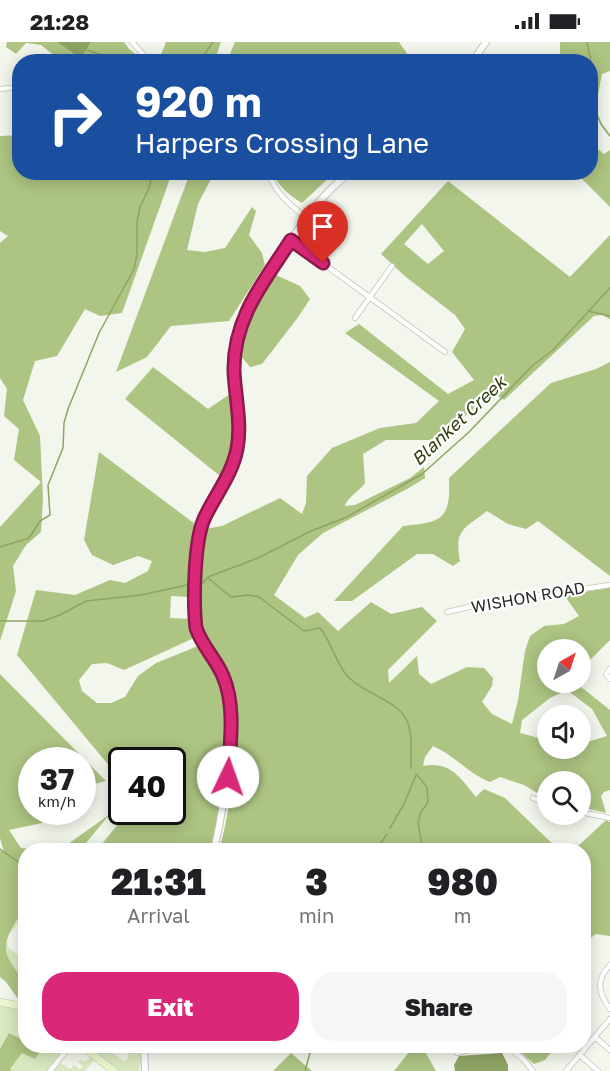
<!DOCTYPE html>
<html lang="en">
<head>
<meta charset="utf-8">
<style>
	body { margin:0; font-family:"Golos Text",sans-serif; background:#f6f6f6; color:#202124; height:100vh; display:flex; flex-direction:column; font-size:22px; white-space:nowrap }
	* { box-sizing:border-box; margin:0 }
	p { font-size:20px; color:#757577 }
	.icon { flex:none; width:33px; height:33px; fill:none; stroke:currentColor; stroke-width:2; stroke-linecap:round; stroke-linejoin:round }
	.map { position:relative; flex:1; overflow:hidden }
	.drawer { position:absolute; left:18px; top:801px; width:573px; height:210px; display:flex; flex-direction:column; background:#fff; border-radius:24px; box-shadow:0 3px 15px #0003 }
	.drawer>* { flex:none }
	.top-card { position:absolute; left:12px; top:12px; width:586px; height:126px; border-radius:24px; box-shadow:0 3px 15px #0003; background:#1a4fa0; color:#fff; overflow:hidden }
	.needle { width:39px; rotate:39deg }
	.controls { position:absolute; left:537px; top:597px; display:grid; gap:12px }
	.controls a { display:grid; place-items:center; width:54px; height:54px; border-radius:50%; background:#fff; box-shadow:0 3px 15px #0003; font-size:30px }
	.speed { position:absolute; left:18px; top:705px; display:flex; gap:12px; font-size:30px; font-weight:700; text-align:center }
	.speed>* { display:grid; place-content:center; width:78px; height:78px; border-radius:50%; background:#fff; box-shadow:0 3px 15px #0003; line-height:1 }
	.speed small { font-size:15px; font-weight:400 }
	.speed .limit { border:3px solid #111; border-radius:9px; background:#fff; color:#111 }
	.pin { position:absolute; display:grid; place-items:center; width:51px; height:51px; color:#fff; margin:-62px -26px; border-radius:50% 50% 50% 0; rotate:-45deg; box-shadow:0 0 6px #0007 }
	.pin .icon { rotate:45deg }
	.me { position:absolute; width:66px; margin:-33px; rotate:3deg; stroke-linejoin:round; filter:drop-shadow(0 0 4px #0008) }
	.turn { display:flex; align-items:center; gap:21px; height:126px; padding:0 24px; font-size:27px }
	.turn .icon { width:78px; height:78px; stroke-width:2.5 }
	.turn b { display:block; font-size:42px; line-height:51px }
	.eta { display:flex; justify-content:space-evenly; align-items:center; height:102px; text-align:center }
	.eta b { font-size:36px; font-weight:800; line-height:42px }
	.action { display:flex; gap:12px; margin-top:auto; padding:12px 24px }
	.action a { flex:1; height:69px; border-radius:24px; background:#db2777; color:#fff; font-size:24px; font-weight:800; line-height:69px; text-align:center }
	.action a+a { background:#f6f6f6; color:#202124 }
	.status { display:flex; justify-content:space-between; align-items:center; height:42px; padding:0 30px; background:#fff; direction:ltr }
	.status svg { height:16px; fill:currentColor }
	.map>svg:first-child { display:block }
</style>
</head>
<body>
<div class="status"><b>21:28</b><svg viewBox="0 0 49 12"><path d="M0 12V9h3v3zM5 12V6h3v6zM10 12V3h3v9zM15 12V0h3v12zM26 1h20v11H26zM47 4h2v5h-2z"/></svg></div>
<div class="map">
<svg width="610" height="1029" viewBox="0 0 610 1029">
	<rect width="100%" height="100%" fill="#f2f6ec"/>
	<!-- green -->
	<path fill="#d9e8c0" d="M23 869H25V872L7 895 8 905 25 919V939C0 911 0 900 23 869Z
		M0 961 25 967 26 1004H67L47 1029H0Z
		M96 1004H103L125 1020 129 1013 122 1008 119 1012 108 1004H142L139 1029H118L93 1008Z
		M93 1015 95 1017 85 1029H52L59 1020 70 1027 74 1023 80 1028 83 1024 78 1020 79 1018 84 1019Z"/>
	<!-- forest -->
	<path fill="#adc482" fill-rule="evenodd" d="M7 0H57L81 17 91 0H124L129 7 144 19H61L41 3 26 1 16 12 6 5Z
		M166 0H221L214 20 167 19 160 15Z
		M235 0H399L412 19H227Z
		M560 0H610V29L602 32 598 52 593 103 604 112 610 108V165L579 134 571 131 591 130V20L564 19 560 11Z
		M19 93 20 130 172 131 122 271 100 274 85 267 57 314 35 319 23 358 40 394 43 457 41 490 26 503 13 524 16 549 0 599V485L41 440 14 418 19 387 4 374 7 347 0 336V201L8 194 0 189V94Z
		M190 131H214L198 162 187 208 205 210 225 206 252 165 256 169 249 193 262 211 265 223 229 279 171 284 147 315 116 330Z
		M273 131H334L302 161C290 154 278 144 273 131Z
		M448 139 570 235 610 193V277L602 273 594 274 504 358 487 347 479 352 473 368 432 398H386L363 412 365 441C359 450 348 454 345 464L355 463 410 436 424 425 425 436 407 447 323 491 298 513 274 553 305 576 318 570 338 589 371 560 391 572 422 565 437 579 388 628 389 641 417 614 419 632 431 642 467 625 484 626 493 636 492 644 482 660 492 672 512 682 518 658 525 609 530 594 544 584 564 582 579 574 564 553 610 546V598L581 627 580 608H548V640L576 641 610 668V748L604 750 601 754 606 771 581 765 580 740H548L547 757 524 743 500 735 490 740C469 732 454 713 433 704L425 715 423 724C451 719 460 736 476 755L484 747 505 756 559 808H225L220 806C231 762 241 697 234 652 230 628 208 614 201 592 199 584 200 573 200 564 200 538 202 513 205 487L222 484 280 456 302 472 306 461 307 434 332 406 380 386 416 381 439 359 345 291 359 282 448 352 474 338 452 310 465 287 455 273 406 235 381 212ZM422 182 444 209 428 222 404 202ZM567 648 592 667 607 694 581 702 580 706H548L547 698 520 691 522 678 550 656Z
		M276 233 300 244 310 257 299 274 262 322 250 325 241 314C248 286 255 254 276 233Z
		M610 320V534L538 479 526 487 508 482 487 469C464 487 454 487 460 519L453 524 433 512H417L352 559H334L403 484C441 480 451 479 449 436L551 341 596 327Z
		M153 325 208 367 230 352C234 383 238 406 220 434L125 357Z
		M99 410 199 485C193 508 194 531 190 555L171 554 170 576 191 577 194 596 124 628 107 621 92 622 79 638 82 649 97 661H111L125 655 138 634 156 621 198 604 214 625 225 644V736L217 786 211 808H97L128 770H172V718H122L121 738 17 613 36 548 75 553 110 538 125 541 148 529 152 519 138 514 113 523 92 513 84 498Z
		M0 632 106 739 83 745 82 718H32V770H52L42 781 9 788 21 806 39 808H26L25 869H23C0 901 0 911 25 939V955L21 957V961L6 940 0 935V809L4 810 0 796Z
		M110 772 80 808H52L68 802Z
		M606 778 610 780V894L596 892 584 901V808H574Z
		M9 991 25 999 26 1004H35L42 1007 35 1017 22 1011 10 1027 12 1029H0V1007Z
		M414 1004H422L436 1029H394Z
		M513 1004H556L545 1018 534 1022Z
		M291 1011 312 1029H273Z"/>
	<!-- water -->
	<path fill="#8ea463" d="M57 0H91L81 17Z
		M502 1011 508 1023V1029H455L454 1023 459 1014Z"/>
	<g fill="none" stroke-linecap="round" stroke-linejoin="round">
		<!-- stream -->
		<path stroke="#8ea463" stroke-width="1.5" d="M587 0 591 20
			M87 8 123 20
			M199 20 213 0
			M591 21 595 68 601 82 610 94
			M588 269 610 274
			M0 505 29 496 40 479 50 473 48 443 63 406 64 381 68 367 99 291 134 227 137 212V180L140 165 149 146 153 130
			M208 536 231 555 248 553 259 555 304 589 320 586C331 599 334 617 345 631 358 649 395 658 405 675 414 689 410 710 411 726
			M202 542 208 535 258 516 311 489 347 475 422 432 469 390 532 324 553 308 610 246
			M0 579H43L60 573 86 559 141 553 192 542
			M416 732 427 745 428 760 421 770 418 781 423 808
			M390 786 404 762 416 733
			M0 807 21 822
			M376 808 387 792
			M305 1029 312 1004"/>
		<defs>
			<path id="minor" d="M132 0 150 20
				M0 47 20 45
				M268 130C275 150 289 163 306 175
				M291 198 445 310
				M355 276 392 224
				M447 570 482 562 610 543
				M610 627 606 632 610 637
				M533 756 548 762
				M580 770 610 776
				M610 923C595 938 599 952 610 967
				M595 995 610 1008
				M457 1011 471 1007 508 1005 524 1018 533 1029
				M580 1013 598 1029
				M50 1029 70 1004
				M566 1029 610 977"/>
			<path id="tertiary" d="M472 20 486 0
				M214 808C223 769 229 733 230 692 230 676 231 658 227 642 220 617 195 602 195 573 194 545 194 506 203 479 212 455 230 435 236 409 244 377 232 342 234 310 237 276 258 248 276 221 298 187 318 154 351 130
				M144 1004 145 1029"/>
			<path id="secondary" d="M0 960 26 965
				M82 1004 114 1029"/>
		</defs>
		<!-- minor casing -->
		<use href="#minor" stroke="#c3c6be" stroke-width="6"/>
		<!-- tertiary casing -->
		<use href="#tertiary" stroke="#c3c6be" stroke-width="8"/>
		<!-- secondary casing -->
		<use href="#secondary" stroke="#c3c6be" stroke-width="8"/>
		<!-- minor -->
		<use href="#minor" stroke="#fff" stroke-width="4.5"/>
		<!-- tertiary -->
		<use href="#tertiary" stroke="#fff" stroke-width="6"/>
		<!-- secondary -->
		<use href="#secondary" stroke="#ebf8cd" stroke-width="7"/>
	</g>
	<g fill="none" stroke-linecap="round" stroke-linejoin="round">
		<defs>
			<path id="route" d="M228 735C230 703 236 664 223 634 216 617 202 604 196 586 193 560 194 500 204 477 215 453 232 433 237 407 242 382 235 354 234 329 233 276 264 240 291 198L323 221"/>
		</defs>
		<!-- route casing -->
		<use href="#route" stroke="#8e194d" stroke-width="15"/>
		<!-- route -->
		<use href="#route" stroke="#db2777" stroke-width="10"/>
	</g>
	<g text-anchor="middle" stroke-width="4.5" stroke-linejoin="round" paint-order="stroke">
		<!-- street labels -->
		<g font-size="16" fill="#292a27" stroke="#fff">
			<text transform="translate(528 555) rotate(-10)" y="6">WISHON ROAD</text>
		</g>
		<!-- water labels -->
		<g font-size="18" font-style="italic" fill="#313f0f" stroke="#fff">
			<text transform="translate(459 379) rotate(-43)" y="6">Blanket Creek</text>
		</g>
	</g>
</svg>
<div class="controls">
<a><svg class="needle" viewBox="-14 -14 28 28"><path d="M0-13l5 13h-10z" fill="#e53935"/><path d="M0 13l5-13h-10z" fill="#757577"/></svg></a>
<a><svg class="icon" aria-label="sound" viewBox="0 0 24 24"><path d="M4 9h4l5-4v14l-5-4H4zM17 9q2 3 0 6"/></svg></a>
<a><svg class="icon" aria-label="search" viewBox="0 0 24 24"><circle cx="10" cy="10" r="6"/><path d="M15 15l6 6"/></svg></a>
</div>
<div class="speed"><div>37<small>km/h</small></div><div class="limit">40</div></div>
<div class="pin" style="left:323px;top:221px;background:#d93025"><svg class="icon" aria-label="arrive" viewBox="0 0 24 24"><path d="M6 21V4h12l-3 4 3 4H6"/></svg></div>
<svg class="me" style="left:228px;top:735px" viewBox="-20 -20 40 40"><circle r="19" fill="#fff"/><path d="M0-13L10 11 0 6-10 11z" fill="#db2777"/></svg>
<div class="top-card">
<div class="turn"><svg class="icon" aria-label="right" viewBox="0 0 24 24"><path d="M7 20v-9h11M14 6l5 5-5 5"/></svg><div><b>920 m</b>Harpers Crossing Lane</div></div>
</div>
<section class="drawer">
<div class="eta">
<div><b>21:31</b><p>Arrival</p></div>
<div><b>3</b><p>min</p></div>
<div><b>980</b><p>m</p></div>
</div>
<div class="action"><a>Exit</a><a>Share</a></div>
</section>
</div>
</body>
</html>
